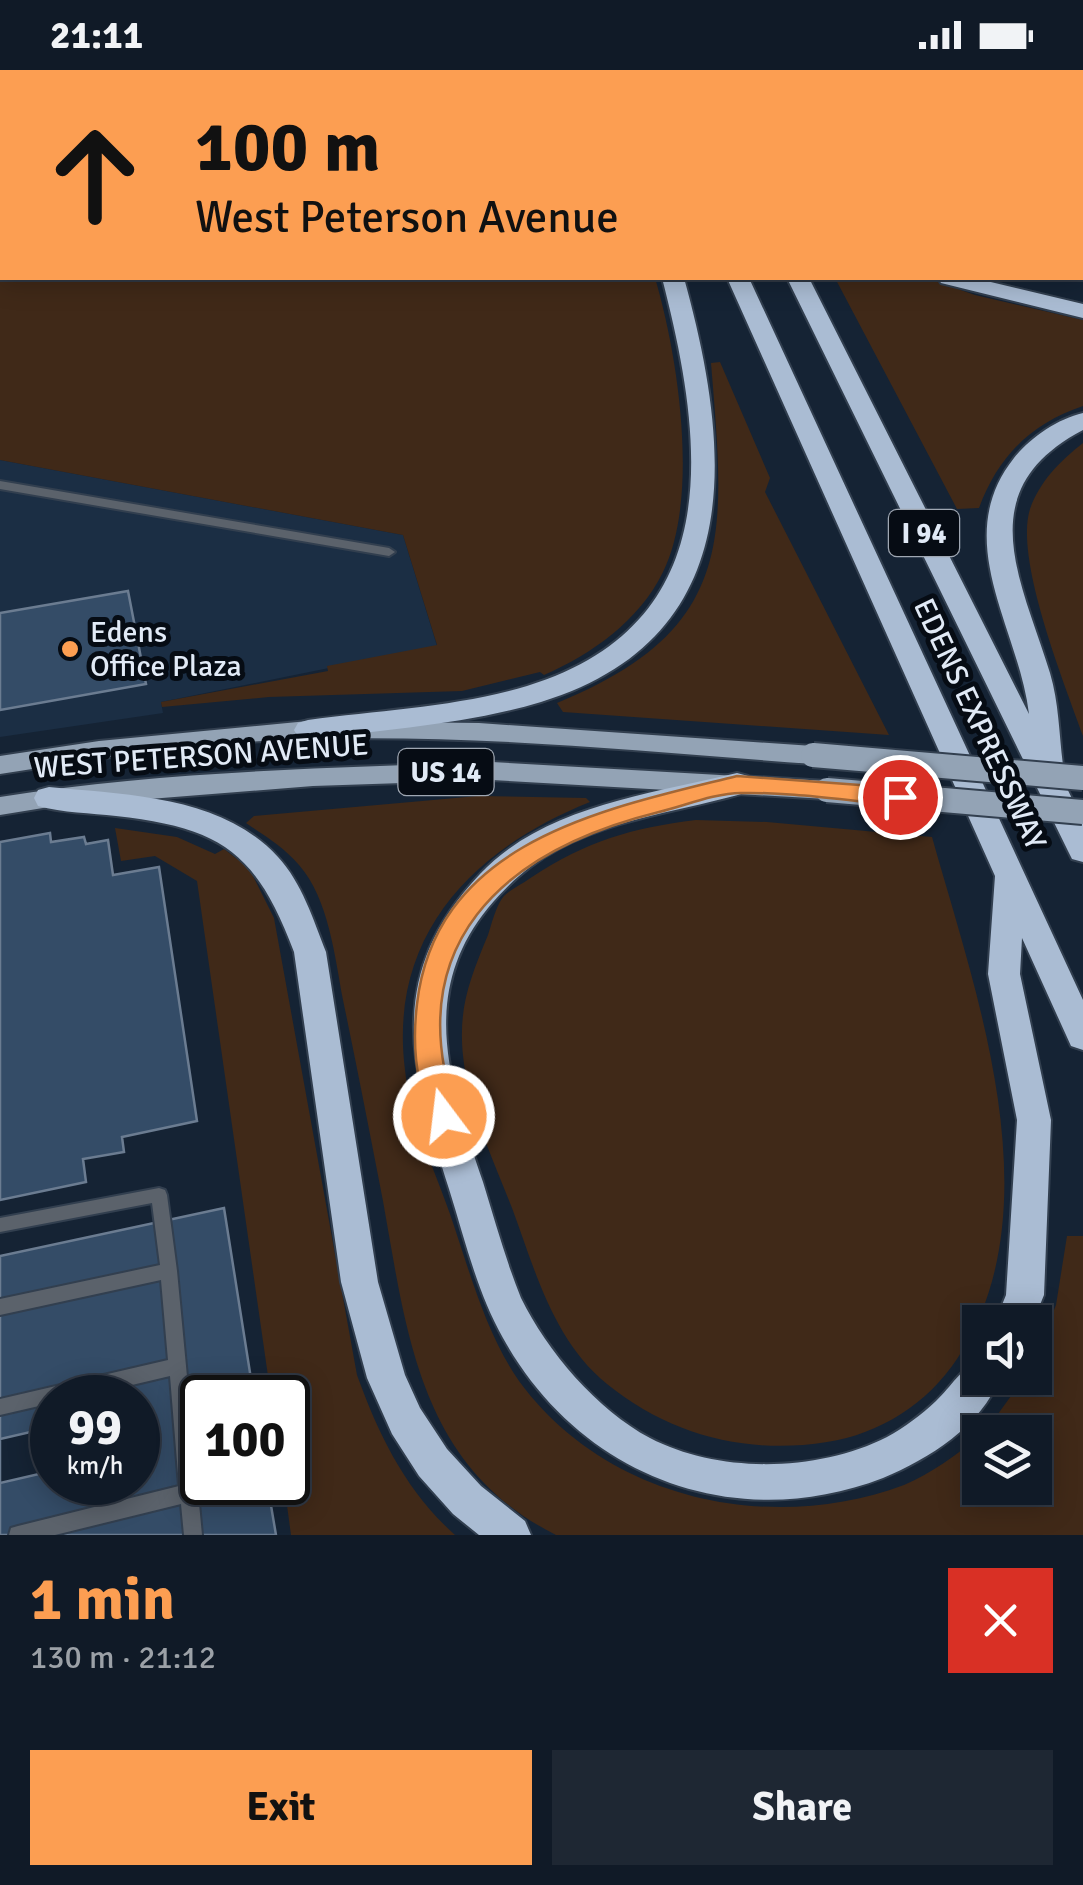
<!DOCTYPE html>
<html lang="en">
<head>
<meta charset="utf-8">
<style>
	body { margin:0; font-family:Signika,sans-serif; background:#1e2733; color:#f1f3f6; height:100vh; display:flex; flex-direction:column; font-size:38px; white-space:nowrap }
	* { box-sizing:border-box; margin:0 }
	p { font-size:32px; color:#9ca1a7 }
	.icon { flex:none; width:55px; height:55px; fill:none; stroke:currentColor; stroke-width:2; stroke-linecap:round; stroke-linejoin:round }
	.map { position:relative; height:1465px; overflow:hidden }
	.drawer { display:flex; flex-direction:column; background:#101a27; flex:1 }
	.drawer>* { flex:none }
	.top-card { position:absolute; left:0px; top:0px; width:1085px; height:210px; box-shadow:0 5px 25px #0003,0 0 0 2px #303844; background:#fc9e52; color:#111; overflow:hidden }
	.tools { position:absolute; left:962px; top:1235px; display:grid; gap:20px }
	.tools a { display:grid; place-items:center; width:90px; height:90px; border-radius:0px; background:#101a27; box-shadow:0 5px 25px #0003,0 0 0 2px #303844; font-size:50px }
	.speed { position:absolute; left:30px; top:1305px; display:flex; gap:20px; font-size:50px; font-weight:700; text-align:center }
	.speed>* { display:grid; place-content:center; width:130px; height:130px; border-radius:50%; background:#101a27; box-shadow:0 5px 25px #0003,0 0 0 2px #303844; line-height:1 }
	.speed small { font-size:25px; font-weight:400 }
	.speed .limit { border:5px solid #111; border-radius:15px; background:#fff; color:#111 }
	.pin { position:absolute; display:grid; place-items:center; width:85px; height:85px; color:#fff; margin:-42px; border:5px solid #fff; border-radius:50%; box-shadow:0 2px 10px #0007 }
	.me { position:absolute; width:110px; margin:-55px; rotate:345deg; stroke-linejoin:round; filter:drop-shadow(0 0 8px #0008) }
	.turn { display:flex; align-items:center; gap:35px; height:210px; padding:0 30px; font-size:45px }
	.turn .icon { width:130px; height:130px; stroke-width:2.5 }
	.turn b { display:block; font-size:70px; line-height:85px }
	.round { display:grid; place-items:center; flex:none; width:105px; height:105px; border-radius:0px; background:#1e2733 }
	.headline { display:flex; align-items:center; justify-content:space-between; height:170px; padding:0 30px }
	h1 { font-size:60px; font-weight:800; line-height:75px; color:#fc9e52 }
	.primary-button { display:flex; gap:20px; margin-top:auto; padding:20px 30px }
	.primary-button a { flex:1; height:115px; border-radius:0px; background:#fc9e52; color:#111; font-size:40px; font-weight:800; line-height:115px; text-align:center }
	.primary-button a+a { background:#1e2733; color:#f1f3f6 }
	.status { display:flex; justify-content:space-between; align-items:center; height:70px; padding:0 50px; background:#101a27; direction:ltr }
	.status svg { height:28px; fill:currentColor }
	.map>svg:first-child { display:block }
</style>
</head>
<body>
<div class="status"><b>21:11</b><svg viewBox="0 0 49 12"><path d="M0 12V9h3v3zM5 12V6h3v6zM10 12V3h3v9zM15 12V0h3v12zM26 1h20v11H26zM47 4h2v5h-2z"/></svg></div>
<div class="map">
<svg width="1083" height="1465" viewBox="0 0 1083 1465">
	<rect width="100%" height="100%" fill="#152334"/>
	<!-- built -->
	<path fill="#1b2e44" d="M0 390 403 465 437 576 161 632 163 643 0 667Z"/>
	<!-- green -->
	<path fill="#402918" d="M0 0H585L2 2V208H655C678 285 700 427 663 502 639 551 592 584 544 605L540 602 462 621 269 627 162 637 161 632 328 601 327 596 437 575 403 465 0 390Z
		M835 208H926L975 225 1083 250V336C1030 354 998 387 979 438L957 439Z
		M720 292 770 408 765 422 889 665 563 642 557 633C738 559 725 465 711 293Z
		M1083 373V666C1065 615 1014 489 1030 439 1040 411 1060 391 1083 373Z
		M478 726 586 728 590 732C473 779 388 865 405 1000 410 1048 434 1098 450 1144 469 1199 485 1262 519 1311 606 1430 770 1465 904 1415 932 1403 956 1385 980 1366V1418H1035V1362H985L1024 1308H1035V1288L1056 1235 1067 1166H1083V1465H556C420 1397 407 1265 383 1131 370 1064 357 997 343 930 335 888 329 829 299 795 284 777 265 766 246 753L254 746Z
		M696 750 767 752 932 767C976 924 1056 1139 957 1289 928 1333 880 1364 827 1372 747 1385 670 1365 607 1314 553 1270 535 1200 512 1138 496 1097 476 1054 467 1011 455 950 465 920 488 865 492 853 496 835 504 826 511 819 524 813 532 807 587 771 631 758 696 750Z
		M115 758 177 767 215 784 224 779 249 798 274 848 357 1305C379 1366 406 1421 455 1465H291L284 1413 288 1412V1328L271 1327 197 811 155 786 121 791Z"/>
	<!-- building -->
	<path fill="#344c67" stroke="#6b7c91" stroke-width="2.5" fill-rule="evenodd" d="M128 521 146 614 0 640V543Z
		M50 763 51 772 84 767 86 774 108 770 113 805 159 797 197 1051 122 1067 124 1082 83 1089 86 1112 0 1130V772Z
		M224 1138 254 1328H202V1412H267L276 1465H0V1186ZM52 1328H138V1412H52Z
		M52 1357V1401L0 1413V1369Z"/>
	<g fill="none" stroke-linecap="round" stroke-linejoin="round">
		<defs>
			<path id="lane" d="M0 411 389 478 395 482 389 486 0 419Z
				M159 1118 165 1120 167 1125 177 1201 202 1465H184L181 1434 55 1465H9L11 1458 18 1456 179 1416 170 1306 77 1328H52V1333L0 1345V1329L168 1290 161 1210 0 1245V1229L160 1195 152 1133 0 1162V1148Z"/>
			<path id="street" d="M1082 97H1083V107H1082Z"/>
			<path id="primary" d="M308 651 479 653 813 676 825 685 813 694C646 682 478 664 311 669 207 671 102 688 0 704V686L99 671Z
				M492 692 827 711 836 714 839 720 836 726 827 729 492 710 313 716 49 737 0 745V727C162 701 329 698 492 692Z"/>
			<path id="highway" d="M594 0H614L615 2H596Z
				M629 0H649L650 2H631Z
				M682 0H702L704 2H684Z
				M662 208H684C732 381 749 568 541 632 465 655 386 659 308 670L298 667 294 660 298 653 308 650C381 640 457 637 527 616 728 554 705 374 662 208Z
				M727 208H749L1083 930V980L1071 976 1022 868 1020 904 1051 1050 1044 1225 1033 1252H995L1006 1225 1017 1050 988 904 995 806Z
				M787 208H809L1029 644C1019 558 949 470 1014 388 1030 368 1057 349 1083 343V360C969 420 1021 509 1050 603 1059 633 1059 664 1063 695L1059 702 1083 751V792L1072 789 1068 781Z
				M938 208H974L1083 234V248L941 213Z
				M737 703 748 706 752 714 748 722C684 741 617 747 558 779 530 794 508 814 488 838 417 925 451 1017 483 1112 495 1151 506 1191 521 1228 547 1281 597 1340 650 1368 719 1404 818 1402 887 1367 905 1357 921 1345 936 1331 951 1317 961 1298 980 1290V1308H1000C981 1356 929 1389 883 1408 735 1465 580 1407 503 1268 477 1222 465 1170 449 1119 411 998 383 907 480 804 544 736 651 724 737 703Z
				M49 717C127 725 221 725 278 787 302 813 313 849 326 882L378 1212 405 1305 420 1338 447 1379 481 1416 525 1451 531 1465H479L453 1444 419 1406 392 1364 367 1308 341 1212 294 882C256 782 222 758 116 746 91 743 63 743 38 736L34 728 38 720Z"/>
		</defs>
		<!-- lane casing -->
		<use href="#lane" stroke="#323f4f" stroke-width="4"/>
		<!-- street casing -->
		<use href="#street" stroke="#323f4f" stroke-width="4"/>
		<!-- primary casing -->
		<use href="#primary" stroke="#323f4f" stroke-width="4"/>
		<!-- highway casing -->
		<use href="#highway" stroke="#323f4f" stroke-width="4"/>
		<!-- lane -->
		<use href="#lane" fill="#5b626b" fill-rule="evenodd"/>
		<!-- street -->
		<use href="#street" fill="#5b626b" fill-rule="evenodd"/>
		<!-- primary -->
		<use href="#primary" fill="#93a3b5" fill-rule="evenodd"/>
		<!-- highway -->
		<use href="#highway" fill="#aabcd3" fill-rule="evenodd"/>
		<defs>
			<path id="primary-bridge" d="M813 685 1083 708
				M827 720 1083 742"/>
		</defs>
		<!-- primary-bridge casing -->
		<use href="#primary-bridge" stroke="#323f4f" stroke-width="28" stroke-linecap="butt"/>
		<!-- primary-bridge -->
		<use href="#primary-bridge" stroke="#93a3b5" stroke-width="24"/>
	</g>
	<!-- route -->
	<path fill="#fc9e52" stroke="#a46735" stroke-width="2.5" d="M737 706 900 718 911 727 900 735C848 731 793 722 741 723 715 723 684 736 659 742 502 781 398 875 457 1046L453 1054 444 1058 434 1054C416 1017 412 975 417 934 436 770 605 739 737 706Z"/>
	<!-- markers -->
	<circle fill="#fc9e52" stroke="#060c14" stroke-width="4" cx="70" cy="579" r="10"/>
	<g text-anchor="middle" stroke-width="10" stroke-linejoin="round" paint-order="stroke">
		<!-- shield labels -->
		<g fill="#060c14" stroke="#9fa7b2" stroke-width="2.5">
			<rect x="889" y="440" width="70" height="46" rx="8"/>
			<rect x="398.5" y="679" width="95" height="46" rx="8"/>
		</g>
		<g font-size="28" font-weight="bold" fill="#e1eaf6">
			<text x="924" y="473">I 94</text>
			<text x="446" y="712">US 14</text>
		</g>
		<!-- poi labels -->
		<g font-size="30" fill="#e1eaf6" stroke="#060c14" text-anchor="start">
			<text x="90" y="572">Edens<tspan x="90" dy="34">Office Plaza</tspan></text>
		</g>
		<!-- street labels -->
		<g font-size="30" fill="#e1eaf6" stroke="#060c14">
			<text transform="translate(980 654) rotate(65)" y="10">EDENS EXPRESSWAY</text>
			<text transform="translate(201 686) rotate(-4)" y="10">WEST PETERSON AVENUE</text>
		</g>
	</g>
</svg>
<div class="tools">
<a><svg class="icon" aria-label="sound" viewBox="0 0 24 24"><path d="M4 9h4l5-4v14l-5-4H4zM17 9q2 3 0 6"/></svg></a>
<a><svg class="icon" aria-label="layers" viewBox="0 0 24 24"><path d="M12 4l9 5-9 5-9-5zM3 14l9 5 9-5"/></svg></a>
</div>
<div class="speed"><div>99<small>km/h</small></div><div class="limit">100</div></div>
<div class="pin" style="left:900px;top:727px;background:#d93025"><svg class="icon" aria-label="arrive" viewBox="0 0 24 24"><path d="M6 21V4h12l-3 4 3 4H6"/></svg></div>
<svg class="me" style="left:444px;top:1046px" viewBox="-20 -20 40 40"><circle r="17" fill="#fc9e52" stroke="#fff" stroke-width="3"/><path d="M0-11L8 9 0 5-8 9z" fill="#fff"/></svg>
<div class="top-card">
<div class="turn"><svg class="icon" aria-label="ahead" viewBox="0 0 24 24"><path d="M12 20V5M6 11l6-6 6 6"/></svg><div><b>100 m</b>West Peterson Avenue</div></div>
</div>
</div>
<section class="drawer">
<div class="headline"><div><h1>1 min</h1><p>130 m · 21:12</p></div><a class="round" style="background:#d93025;color:#fff"><svg class="icon" aria-label="close" viewBox="0 0 24 24"><path d="M6 6l12 12M18 6L6 18"/></svg></a></div>
<div class="primary-button"><a>Exit</a><a>Share</a></div>
</section>
</body>
</html>
